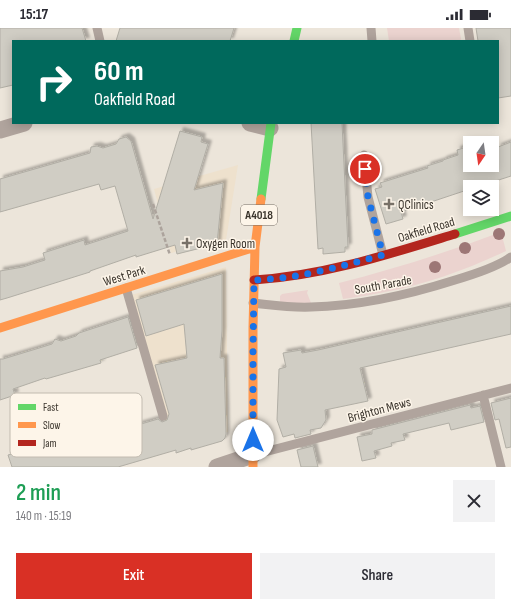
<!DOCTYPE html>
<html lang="en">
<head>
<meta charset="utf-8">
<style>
	body { margin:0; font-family:"Sofia Sans Condensed",sans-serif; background:#f2f2f3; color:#2b2b33; height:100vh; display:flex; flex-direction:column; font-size:15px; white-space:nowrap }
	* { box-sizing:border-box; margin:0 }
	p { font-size:13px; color:#7c7c81 }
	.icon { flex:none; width:22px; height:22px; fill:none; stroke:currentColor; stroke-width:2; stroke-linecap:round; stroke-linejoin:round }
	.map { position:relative; height:439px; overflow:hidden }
	.side { display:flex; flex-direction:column; background:#fff; flex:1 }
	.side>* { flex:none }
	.banner { position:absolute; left:12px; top:12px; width:487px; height:84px; border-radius:0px; box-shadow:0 2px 10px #0003; background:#00695c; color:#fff; overflow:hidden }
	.needle { width:26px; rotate:193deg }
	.fabs { position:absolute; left:463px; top:108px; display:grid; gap:8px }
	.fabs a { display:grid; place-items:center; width:36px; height:36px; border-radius:0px; background:#fff; box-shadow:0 2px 10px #0003; font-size:20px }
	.pin { position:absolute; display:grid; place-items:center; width:34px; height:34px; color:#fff; margin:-17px; border:2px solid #fff; border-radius:50%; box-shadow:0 1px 4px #0007 }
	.me { position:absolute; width:44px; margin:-22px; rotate:0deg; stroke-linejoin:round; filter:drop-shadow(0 0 3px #0008) }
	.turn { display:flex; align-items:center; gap:14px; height:84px; padding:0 16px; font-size:18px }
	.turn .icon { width:52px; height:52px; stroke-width:2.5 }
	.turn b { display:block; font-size:28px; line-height:34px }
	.round { display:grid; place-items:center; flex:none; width:42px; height:42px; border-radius:0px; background:#f2f2f3 }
	.summary { display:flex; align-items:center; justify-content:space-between; height:68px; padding:0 16px }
	h1 { font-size:24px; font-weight:600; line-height:30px; color:#1e9e55 }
	.cta { display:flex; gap:8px; margin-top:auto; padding:8px 16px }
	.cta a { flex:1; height:46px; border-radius:0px; background:#d93025; color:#fff; font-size:16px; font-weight:600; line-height:46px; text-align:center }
	.cta a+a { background:#f2f2f3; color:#2b2b33 }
	.status { display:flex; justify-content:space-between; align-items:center; height:28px; padding:0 20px; background:#fff; direction:ltr }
	.status svg { height:11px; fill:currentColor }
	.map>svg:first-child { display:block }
</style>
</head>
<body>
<div class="status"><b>15:17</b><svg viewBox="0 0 49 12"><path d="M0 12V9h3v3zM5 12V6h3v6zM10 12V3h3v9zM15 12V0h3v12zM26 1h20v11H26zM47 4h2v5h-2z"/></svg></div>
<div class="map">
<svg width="511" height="439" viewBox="0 0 511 439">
	<defs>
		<filter id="shadow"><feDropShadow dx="3.5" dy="-3.5" stdDeviation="1" flood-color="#0004"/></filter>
	</defs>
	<rect width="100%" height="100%" fill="#ece5da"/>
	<!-- built -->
	<path fill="#eee1cd" d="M238 137 226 212 171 225 154 161Z
		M226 239 228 404 173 421 128 268Z"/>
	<!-- green -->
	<path fill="#ebd3cf" d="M387 0H459L461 11 460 13H389Z
		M501 204 506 223C468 241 427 256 385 264 371 267 357 269 343 271L339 255C394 241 448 224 501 204Z
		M308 262 307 265 311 275H281L280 273V268L282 266Z"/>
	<!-- building -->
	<path fill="#d0cdc4" stroke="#b1aea5" filter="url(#shadow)" d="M0 0H82L86 13H13V57L0 60Z
		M120 0H234L230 13H116Z
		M476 0H511V68L498 70V13H478Z
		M311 95H342L348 219H345V224L323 226V220L318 221Z
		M180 103 202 109 201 114 208 116 194 162 223 155 217 216 177 226 175 217 136 229V227L90 243V244L7 270 0 272V243L23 239 45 232 43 225 84 212 85 217 128 203 115 158 101 162 99 156 0 184V151L90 125 91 119 97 118 103 120 116 116 119 111 126 109 131 113 153 191Z
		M511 114V148L477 159H470V161L401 184 403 191 386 196 375 161 382 159 380 155 428 140 427 138 443 133V132L458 127 457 122 470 118V137H492V121L498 139V119Z
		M222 246V303L220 330H224L226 406 225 410 222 413 191 422V420L176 425V422L118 439H12L8 427 22 423V422L39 417 47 414 51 428 98 414 99 416 126 407 124 401 158 391 162 394 167 392 169 386 155 337 187 330 184 296 146 308 136 272Z
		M511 278V306L360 340 368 373 325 382 326 392 321 400 310 402 311 406 295 410 294 406 283 409 277 392 279 341 286 339 283 325 301 322 302 325 318 322Z
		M128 289 137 320 100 332 101 335 46 351 45 350 13 361 15 367 0 372V331H3L36 321 52 316 55 311 61 313 76 308 79 305Z
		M511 370V419L506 420 499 391 495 392 491 375Z
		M470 377 471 380 480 378 484 394 451 402 449 395 403 406 405 412 391 415 392 418 374 423 376 430 362 433 357 409 372 406V402Z
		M313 418 318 439H301L297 422Z"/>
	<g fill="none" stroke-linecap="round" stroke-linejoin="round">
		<!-- path -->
		<path stroke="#aca39c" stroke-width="2.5" stroke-dasharray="4 2" stroke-linecap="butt" d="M153 176 170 227"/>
		<!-- lane -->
		<path stroke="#b0a49d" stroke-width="9" d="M97 0 100 13
			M371 0 372 13
			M468 0 470 13
			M364 127 368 169 383 227
			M126 260 163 388
			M253 275C272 277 292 280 311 279 360 278 408 267 455 252 472 247 497 239 511 229
			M483 367 501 439
			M253 427 511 360"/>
		<!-- street -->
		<path stroke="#b0a49d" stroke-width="17" d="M250 95 270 100
			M0 102 24 95
			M217 439 253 427"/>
		<!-- fast -->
		<path stroke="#63d668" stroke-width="9" d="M294 13 297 0
			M261 171 271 95
			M455 206 511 188"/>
		<!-- slow -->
		<path stroke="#ff974d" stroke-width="9" d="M0 300 255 219
			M253 439V300L255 219 261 171"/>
		<!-- jam -->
		<path stroke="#b3261e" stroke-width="9" d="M254 252C323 248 390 226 455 206"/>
	</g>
	<!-- trees -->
	<g fill="#9d7776">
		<circle cx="499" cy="206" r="6"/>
		<circle cx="465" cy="220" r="6"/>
		<circle cx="435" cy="239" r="6"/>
	</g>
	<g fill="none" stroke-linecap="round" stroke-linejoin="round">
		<!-- route -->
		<path stroke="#1a73e8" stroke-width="7" stroke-dasharray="0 12.6" d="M253 412V324L254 252C298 251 341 238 383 227L368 169 365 141"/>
	</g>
	<!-- markers -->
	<g fill="#787168" stroke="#fdf5e9" stroke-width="1.5">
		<path d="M387 170h4v4h4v4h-4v4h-4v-4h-4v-4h4z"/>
		<path d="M185 209h4v4h4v4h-4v4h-4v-4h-4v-4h4z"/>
	</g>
	<g text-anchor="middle" stroke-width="3" stroke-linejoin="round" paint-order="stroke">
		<!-- shield labels -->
		<rect fill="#fdf5e9" stroke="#746d64" stroke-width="1" x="241" y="177" width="36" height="20" rx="3"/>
		<g font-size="12" font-weight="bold" fill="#39332b">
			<text x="259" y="191">A4018</text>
		</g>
		<!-- poi labels -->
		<g font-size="13" fill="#39332b" stroke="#fdf5e9" text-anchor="start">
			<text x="398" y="181">QClinics</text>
			<text x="196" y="220">Oxygen Room</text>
		</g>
		<!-- street labels -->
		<g font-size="13" fill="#39332b" stroke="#fdf5e9">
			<text transform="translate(426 201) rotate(-17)" y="5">Oakfield Road</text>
			<text transform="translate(124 247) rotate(-17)" y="5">West Park</text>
			<text transform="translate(383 256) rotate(-10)" y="5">South Parade</text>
			<text transform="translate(379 381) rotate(-15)" y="5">Brighton Mews</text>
		</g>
	</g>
	<!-- legend -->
	<rect x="10" y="365" width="132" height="64" rx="6" fill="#fdf5e9" stroke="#c2bbb0" stroke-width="1"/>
	<rect x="18" y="376" width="18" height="6" fill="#63d668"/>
	<rect x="18" y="394" width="18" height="6" fill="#ff974d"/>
	<rect x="18" y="412" width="18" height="6" fill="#b3261e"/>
	<g font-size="11" fill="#39332b">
		<text x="43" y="383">Fast</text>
		<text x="43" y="401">Slow</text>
		<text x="43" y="419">Jam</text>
	</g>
</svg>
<div class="fabs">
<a><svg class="needle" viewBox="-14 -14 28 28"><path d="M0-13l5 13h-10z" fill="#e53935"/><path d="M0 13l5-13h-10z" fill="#7c7c81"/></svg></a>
<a><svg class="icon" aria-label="layers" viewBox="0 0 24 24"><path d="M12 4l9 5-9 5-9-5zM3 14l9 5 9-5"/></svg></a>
</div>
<div class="pin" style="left:365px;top:141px;background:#d93025"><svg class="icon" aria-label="arrive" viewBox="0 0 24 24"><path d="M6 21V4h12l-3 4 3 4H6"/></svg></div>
<svg class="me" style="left:253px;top:412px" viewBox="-20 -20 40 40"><circle r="19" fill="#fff"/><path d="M0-13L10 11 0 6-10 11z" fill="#1a73e8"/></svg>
<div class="banner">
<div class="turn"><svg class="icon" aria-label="right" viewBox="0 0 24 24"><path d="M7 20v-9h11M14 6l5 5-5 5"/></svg><div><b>60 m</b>Oakfield Road</div></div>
</div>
</div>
<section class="side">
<div class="summary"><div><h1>2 min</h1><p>140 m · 15:19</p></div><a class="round"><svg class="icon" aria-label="close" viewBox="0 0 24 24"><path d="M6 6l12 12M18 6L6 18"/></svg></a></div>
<div class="cta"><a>Exit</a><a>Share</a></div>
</section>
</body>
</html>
